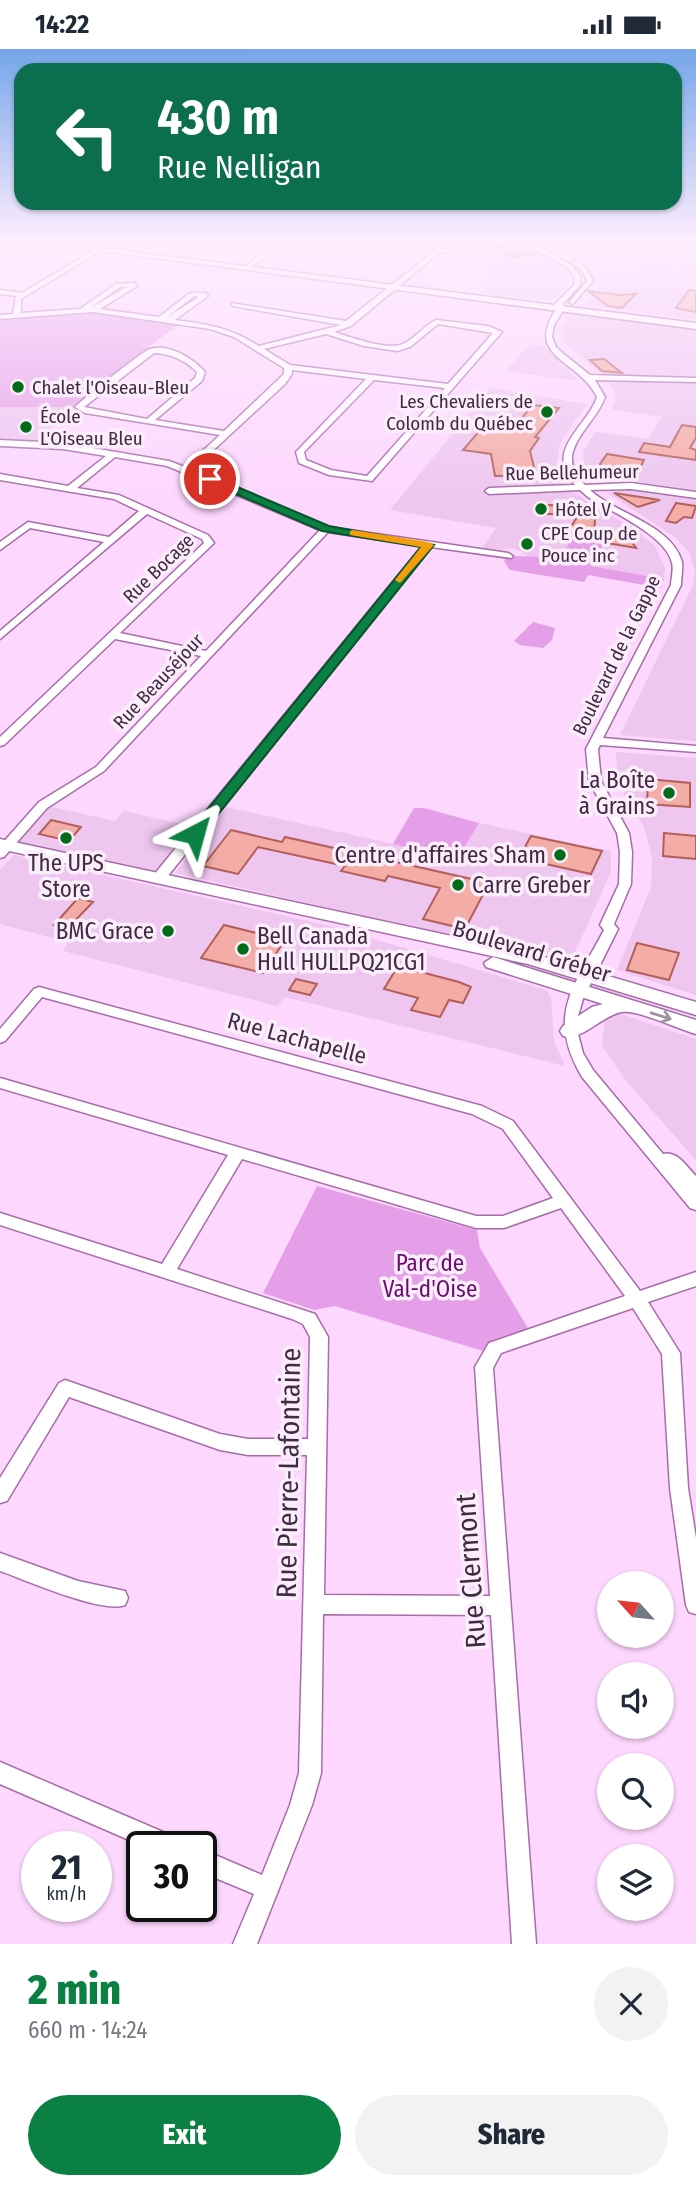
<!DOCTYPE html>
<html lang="en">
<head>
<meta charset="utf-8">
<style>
	body { margin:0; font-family:"Fira Sans Condensed",sans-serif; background:#f2f2f3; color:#1f2937; height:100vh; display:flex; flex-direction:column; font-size:26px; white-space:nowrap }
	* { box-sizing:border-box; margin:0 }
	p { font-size:23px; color:#747a83 }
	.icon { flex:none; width:38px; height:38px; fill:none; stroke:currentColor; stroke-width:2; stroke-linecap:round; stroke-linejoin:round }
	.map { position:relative; height:1895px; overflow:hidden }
	.details { display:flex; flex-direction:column; background:#fff; flex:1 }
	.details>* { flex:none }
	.guide { position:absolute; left:14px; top:14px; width:668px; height:147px; border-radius:21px; box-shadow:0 2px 5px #0004; background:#0b6e4f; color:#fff; overflow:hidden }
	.needle { width:46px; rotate:297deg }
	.buttons { position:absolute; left:597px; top:1522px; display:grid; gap:14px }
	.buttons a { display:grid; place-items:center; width:77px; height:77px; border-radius:50%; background:#fff; box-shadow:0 2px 5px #0004; font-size:35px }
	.speed { position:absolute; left:21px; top:1782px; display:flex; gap:14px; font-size:35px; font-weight:700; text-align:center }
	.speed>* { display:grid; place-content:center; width:91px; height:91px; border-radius:50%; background:#fff; box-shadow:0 2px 5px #0004; line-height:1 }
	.speed small { font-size:18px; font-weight:400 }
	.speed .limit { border:4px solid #111; border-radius:10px; background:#fff; color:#111 }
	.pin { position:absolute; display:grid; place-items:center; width:60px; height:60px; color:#fff; margin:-30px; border:4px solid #fff; border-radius:50%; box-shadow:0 2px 7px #0007 }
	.me { position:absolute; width:77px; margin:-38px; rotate:39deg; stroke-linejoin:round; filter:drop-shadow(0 0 5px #0008) }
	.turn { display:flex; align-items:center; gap:24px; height:147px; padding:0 28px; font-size:32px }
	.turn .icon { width:91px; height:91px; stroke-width:2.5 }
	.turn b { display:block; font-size:49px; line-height:60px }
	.round { display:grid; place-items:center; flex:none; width:74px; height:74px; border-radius:37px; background:#f2f2f3 }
	.summary { display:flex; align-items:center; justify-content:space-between; height:119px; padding:0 28px }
	h1 { font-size:42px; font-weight:800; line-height:52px; color:#0b8043 }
	.action { display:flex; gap:14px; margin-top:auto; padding:14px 28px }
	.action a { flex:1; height:80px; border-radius:42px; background:#0b8043; color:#fff; font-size:28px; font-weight:800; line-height:80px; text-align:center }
	.action a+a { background:#f2f2f3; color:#1f2937 }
	.status { display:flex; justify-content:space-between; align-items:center; height:49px; padding:0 35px; background:#fff; direction:ltr }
	.status svg { height:19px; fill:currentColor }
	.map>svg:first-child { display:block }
</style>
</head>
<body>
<div class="status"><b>14:22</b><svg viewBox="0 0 49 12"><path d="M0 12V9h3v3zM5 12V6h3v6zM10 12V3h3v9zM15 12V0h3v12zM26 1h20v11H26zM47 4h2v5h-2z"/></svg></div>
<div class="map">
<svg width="696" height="1895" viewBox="0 0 696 1895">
	<rect width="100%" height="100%" fill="#fdd7fe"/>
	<!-- built -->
	<path fill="#eec6f0" d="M547 190H696V194L674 217 667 220 596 218Z
		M521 192 556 215 570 232 552 252 480 244 496 223 458 200Z
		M692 208 696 209V271L596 258 586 254 600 237 599 223 676 222Z
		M572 265 696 280V326L682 328 602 327 567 296 560 283 565 272Z
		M529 296 544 297 578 332 506 322Z
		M608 331 696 334V441L626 431 596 433 584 417 583 402 595 383 648 390 662 368 612 360 616 348Z
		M490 339 587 355 560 394 557 415 566 437 595 458 631 477 655 497 665 519 664 530 590 517 603 495 561 508 527 507 521 502 510 499 496 503 481 500 496 479 390 461Z
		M47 356 79 358 65 362 39 395 0 394V358Z
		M634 441 696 450V692L620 686 693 536 695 523 689 503 675 488 606 443Z
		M616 703 696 709V946L617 921 651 838 652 808 644 778 623 744 618 729Z
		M43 756 115 772 124 762 199 779 158 830 8 797Z
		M226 758 458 809 479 774 611 802V823L575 903 566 912 175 824Z
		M14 806 330 877 546 941 551 948 554 992 565 1017 285 948 277 957 63 902 68 893 0 875V821Z
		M621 965 696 990V1111L626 1032 602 997 605 966Z"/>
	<!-- green -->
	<path fill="#e59fe9" d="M93 261 181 274 148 298 152 302 79 358H0V268Z
		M571 490 604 495 591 517 664 530 661 539 588 526 584 533 510 521 504 512 508 507 561 508Z
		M533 573 555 579 552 591 543 599 520 596 514 592Z
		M414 759H424L479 774 458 809 393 795Z
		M317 1137 477 1181 480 1199 529 1281 489 1297 483 1302 335 1257 314 1261 263 1244Z"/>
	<!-- building -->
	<path fill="#f3ada6" stroke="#b35f59" stroke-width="2" d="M517 195 533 205 511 208 496 198Z
		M689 241 696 242V263L676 259Z
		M588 242 619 246 636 245 622 259 608 257Z
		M604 310 622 324 602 322 590 311Z
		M533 356 559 359 535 388 539 389 530 402 536 426 495 427 491 405 463 401 481 380 495 382 505 370 519 372Z
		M682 376 696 378V389L690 399 696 401V411L639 403 644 394 670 398Z
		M607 405 644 411 634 430 602 426 604 422 600 415Z
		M614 444 660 451 638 458Z
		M676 454 696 457 692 469 684 468 676 474 666 472Z
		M547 456 584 457 596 462 594 482 628 487 636 499 565 487 579 465H547Z
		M648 730 690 734V758L647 755Z
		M51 771 81 778 69 792 39 785Z
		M231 781 282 793 285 788 489 834 465 880 423 870 440 839 388 827 385 832 341 822 345 817 258 798 238 825 203 817Z
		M664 784 696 787V810L663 807Z
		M531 787 602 802 591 825 519 809Z
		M78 849 93 853 67 880 54 876Z
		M224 876 285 891 263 924 201 909Z
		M637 894 679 904 669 931 627 921Z
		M398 917 459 933 471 938 463 954 449 951 440 968 411 961 418 949 384 940Z
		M296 930 317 935 310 946 289 941Z"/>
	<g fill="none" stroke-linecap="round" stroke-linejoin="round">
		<defs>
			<path id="minor" d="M113 190H120L21 250V264L80 260 116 235 135 234 137 237 100 260 159 268 190 244H206L208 247 175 271C207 275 231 279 259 297L341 276 233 257 231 254 346 272 437 200 510 190H526L572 217 581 228 580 236 563 255 564 260 554 276 552 288 556 298 565 306 590 326 696 329V333L595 331 605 348C595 378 550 403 585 436L631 434 696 443V449L631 440 590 441C616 465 672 476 682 513 683 520 681 529 681 536L603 689 696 697V703L600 696 598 700 601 732 629 784 632 803 631 835 614 875 618 880 583 950 578 967V985L583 1004 593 1021 663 1105C677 1101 687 1118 696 1127V1161L690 1159 582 1028C545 965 575 937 604 881L600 876 619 835 620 803 617 784 589 732 586 700 671 536C671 530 674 520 672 514 666 486 611 463 588 448L580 441 489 445 485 442 489 439 575 436C543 400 587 379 597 348 579 310 524 310 556 260L555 255 574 236 575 228 568 219 520 192 439 204 351 277 334 283C351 288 389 303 405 294 416 288 424 277 436 271L488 277 502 283 372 432 329 426 299 414 296 403 366 330 292 321V325L285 335 192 421 328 478 508 504 513 507 511 509 431 498 163 833H153L152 830 153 827 422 497 328 483 104 722 47 759 4 808 0 809V797L39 753 96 718 201 607 115 590 4 696 0 697V688L204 494 202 490 147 465 0 590V582L104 493 30 479 0 501V493L28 473 109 488 139 462 114 450 0 431V425L68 437 106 407 63 400 0 397V391L63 394 169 412 185 418 220 386 85 364 75 358C85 349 141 303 150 300 169 294 194 310 205 323L202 332 155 371 224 382 284 325V319L234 288 210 280 93 263 0 270V266L13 265 16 247 0 245V241L22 244ZM120 238H127L90 259ZM194 247 199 248 166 269ZM438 275 493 284 448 335 290 316 264 300 326 285 364 297 397 302 410 298ZM154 304C171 305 185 311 197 323L195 329 147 370 84 358ZM374 331 445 339 367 427 331 421 306 411 304 403ZM115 408 167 417 320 481 206 602 120 584 214 494 208 486 119 446 77 439Z
				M284 190H290L251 218H247V216Z
				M574 211 587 220 593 232 573 255 569 253 587 232 582 222 571 213Z
				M39 938 482 1057 513 1072 640 1242 696 1223V1237L648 1253 680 1304 688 1439 696 1489V1565L689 1563 686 1556 670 1439 662 1305 633 1259 501 1304 493 1319 536 1895H512L491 1566 323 1565 321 1724 312 1756 257 1895H233L254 1845 201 1823V1800L262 1826 290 1756 299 1724 307 1406H248L220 1401 69 1348 7 1452 0 1454V1429L59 1334 65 1331 220 1385 248 1390H308L310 1288 303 1275 292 1270 0 1176V1164L162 1215 228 1106 0 1039V1029L476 1167H503L553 1149 503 1080 472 1065 42 948 5 992 0 994V980L34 940ZM242 1110 476 1179H504L561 1159 625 1247 489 1294 475 1318 490 1547 324 1546 328 1288 315 1265 177 1220Z
				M0 1504 78 1532 125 1542 128 1549 125 1556C102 1565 26 1531 0 1522Z
				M0 1713 177 1789 180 1797H143L0 1735Z"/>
			<path id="major" d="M9 190H30L696 274V280Z
				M0 790 531 904 696 953V966L528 915 0 800Z
				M493 908 696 971V985C678 980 639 961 622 963 602 966 583 992 563 987L560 982 563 977 592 958 603 955 486 918 484 914Z"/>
		</defs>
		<!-- minor casing -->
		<use href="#minor" stroke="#a76daa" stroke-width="3"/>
		<!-- major casing -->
		<use href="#major" stroke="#a76daa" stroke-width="3"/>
		<!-- minor -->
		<use href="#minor" fill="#fff" fill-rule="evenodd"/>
		<!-- major -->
		<use href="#major" fill="#fff" fill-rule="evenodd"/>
	</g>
	<!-- one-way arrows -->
	<defs><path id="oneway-shaft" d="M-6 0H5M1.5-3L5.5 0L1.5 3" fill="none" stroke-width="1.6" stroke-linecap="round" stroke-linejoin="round" transform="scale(1.75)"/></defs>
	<use stroke="#a194a2" href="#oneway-shaft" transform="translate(661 967) rotate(17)"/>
	<!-- sky -->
	<linearGradient id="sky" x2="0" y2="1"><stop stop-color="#75a6e9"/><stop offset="0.42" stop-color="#feedff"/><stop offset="1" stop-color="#feedff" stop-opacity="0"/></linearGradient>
	<rect width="696" height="455" fill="url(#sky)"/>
	<!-- route -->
	<path fill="#0b8043" stroke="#07532c" stroke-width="2" d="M206 428H214L329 477 434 496 200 788H190V782L421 498 322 482 206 432Z"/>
	<!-- slow -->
	<path fill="#f59e0b" d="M353 481 428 493 434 496 400 534 395 531 421 498 350 486V482Z"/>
	<!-- markers -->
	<g fill="#036c1b" stroke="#faeefb" stroke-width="2.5">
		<circle cx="18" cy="338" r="7"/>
		<circle cx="547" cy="363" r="7"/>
		<circle cx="26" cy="378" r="7"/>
		<circle cx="541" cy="460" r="7"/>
		<circle cx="527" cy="495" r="7"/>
		<circle cx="669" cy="744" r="7"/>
		<circle cx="66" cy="789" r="7"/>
		<circle cx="560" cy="806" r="7"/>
		<circle cx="458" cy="836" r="7"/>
		<circle cx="168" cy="882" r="7"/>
		<circle cx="243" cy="900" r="7"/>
	</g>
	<g text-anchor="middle" stroke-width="7" stroke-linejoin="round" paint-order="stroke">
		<!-- far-poi labels -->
		<g font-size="19" fill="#432a44" stroke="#faeefb" text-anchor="start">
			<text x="32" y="345">Chalet l'Oiseau-Bleu</text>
			<text x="533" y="359" text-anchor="end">Les Chevaliers de<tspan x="533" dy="22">Colomb du Québec</tspan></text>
			<text x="40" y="374">École<tspan x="40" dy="22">L'Oiseau Bleu</tspan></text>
			<text x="555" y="467">Hôtel V</text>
			<text x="541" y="491">CPE Coup de<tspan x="541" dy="22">Pouce inc</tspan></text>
		</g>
		<!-- far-street labels -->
		<g font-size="19" fill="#432a44" stroke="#faeefb">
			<text transform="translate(572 423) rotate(-1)" y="7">Rue Bellehumeur</text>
			<text transform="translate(158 519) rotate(-44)" y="7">Rue Bocage</text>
			<text transform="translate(616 606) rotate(-64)" y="7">Boulevard de la Gappe</text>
			<text transform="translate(158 632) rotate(-47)" y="7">Rue Beauséjour</text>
		</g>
		<!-- poi labels -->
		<g font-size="23" fill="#432a44" stroke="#faeefb" text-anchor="end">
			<text x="655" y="739">La Boîte<tspan x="655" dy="26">à Grains</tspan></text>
			<text x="546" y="814">Centre d'affaires Sham</text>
			<text x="66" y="822" text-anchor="middle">The UPS<tspan x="66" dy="26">Store</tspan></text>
			<text x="472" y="844" text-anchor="start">Carre Greber</text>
			<text x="154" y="890">BMC Grace</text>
			<text x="257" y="895" text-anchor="start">Bell Canada<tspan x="257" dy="26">Hull HULLPQ21CG1</tspan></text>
		</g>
		<!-- street labels -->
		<g font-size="23" fill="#432a44" stroke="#faeefb">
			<text transform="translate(532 902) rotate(17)" y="8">Boulevard Gréber</text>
			<text transform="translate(297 989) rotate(15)" y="8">Rue Lachapelle</text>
		</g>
		<!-- park labels -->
		<g font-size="23" fill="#6c0b73" stroke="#faeefb">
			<text x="430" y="1222">Parc de<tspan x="430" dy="26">Val-d'Oise</tspan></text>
		</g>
		<!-- near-street labels -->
		<g font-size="28" fill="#432a44" stroke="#faeefb">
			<text transform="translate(288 1424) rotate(-89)" y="10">Rue Pierre-Lafontaine</text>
			<text transform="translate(470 1522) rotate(-94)" y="10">Rue Clermont</text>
		</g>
	</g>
</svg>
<div class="buttons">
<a><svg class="needle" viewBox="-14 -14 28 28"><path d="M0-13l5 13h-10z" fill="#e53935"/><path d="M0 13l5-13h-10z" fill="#747a83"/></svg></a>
<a><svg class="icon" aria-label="sound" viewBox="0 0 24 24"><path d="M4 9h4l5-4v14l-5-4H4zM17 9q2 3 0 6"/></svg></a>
<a><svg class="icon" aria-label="search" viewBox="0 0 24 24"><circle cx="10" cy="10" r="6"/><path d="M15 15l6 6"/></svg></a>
<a><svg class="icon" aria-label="layers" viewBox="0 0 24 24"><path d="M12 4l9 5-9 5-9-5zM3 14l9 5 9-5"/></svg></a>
</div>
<div class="speed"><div>21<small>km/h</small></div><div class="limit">30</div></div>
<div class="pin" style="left:210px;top:430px;background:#d93025"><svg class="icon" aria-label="arrive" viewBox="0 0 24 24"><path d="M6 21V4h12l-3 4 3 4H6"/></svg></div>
<svg class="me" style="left:195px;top:785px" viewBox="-20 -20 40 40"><path d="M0-17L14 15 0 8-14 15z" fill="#0b8043" stroke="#fff" stroke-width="4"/></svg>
<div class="guide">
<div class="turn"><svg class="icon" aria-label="left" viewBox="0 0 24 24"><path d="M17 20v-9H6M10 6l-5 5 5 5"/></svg><div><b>430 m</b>Rue Nelligan</div></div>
</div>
</div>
<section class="details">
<div class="summary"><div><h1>2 min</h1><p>660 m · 14:24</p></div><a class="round"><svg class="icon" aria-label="close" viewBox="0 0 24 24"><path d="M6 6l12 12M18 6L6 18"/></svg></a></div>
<div class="action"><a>Exit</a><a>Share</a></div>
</section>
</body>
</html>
